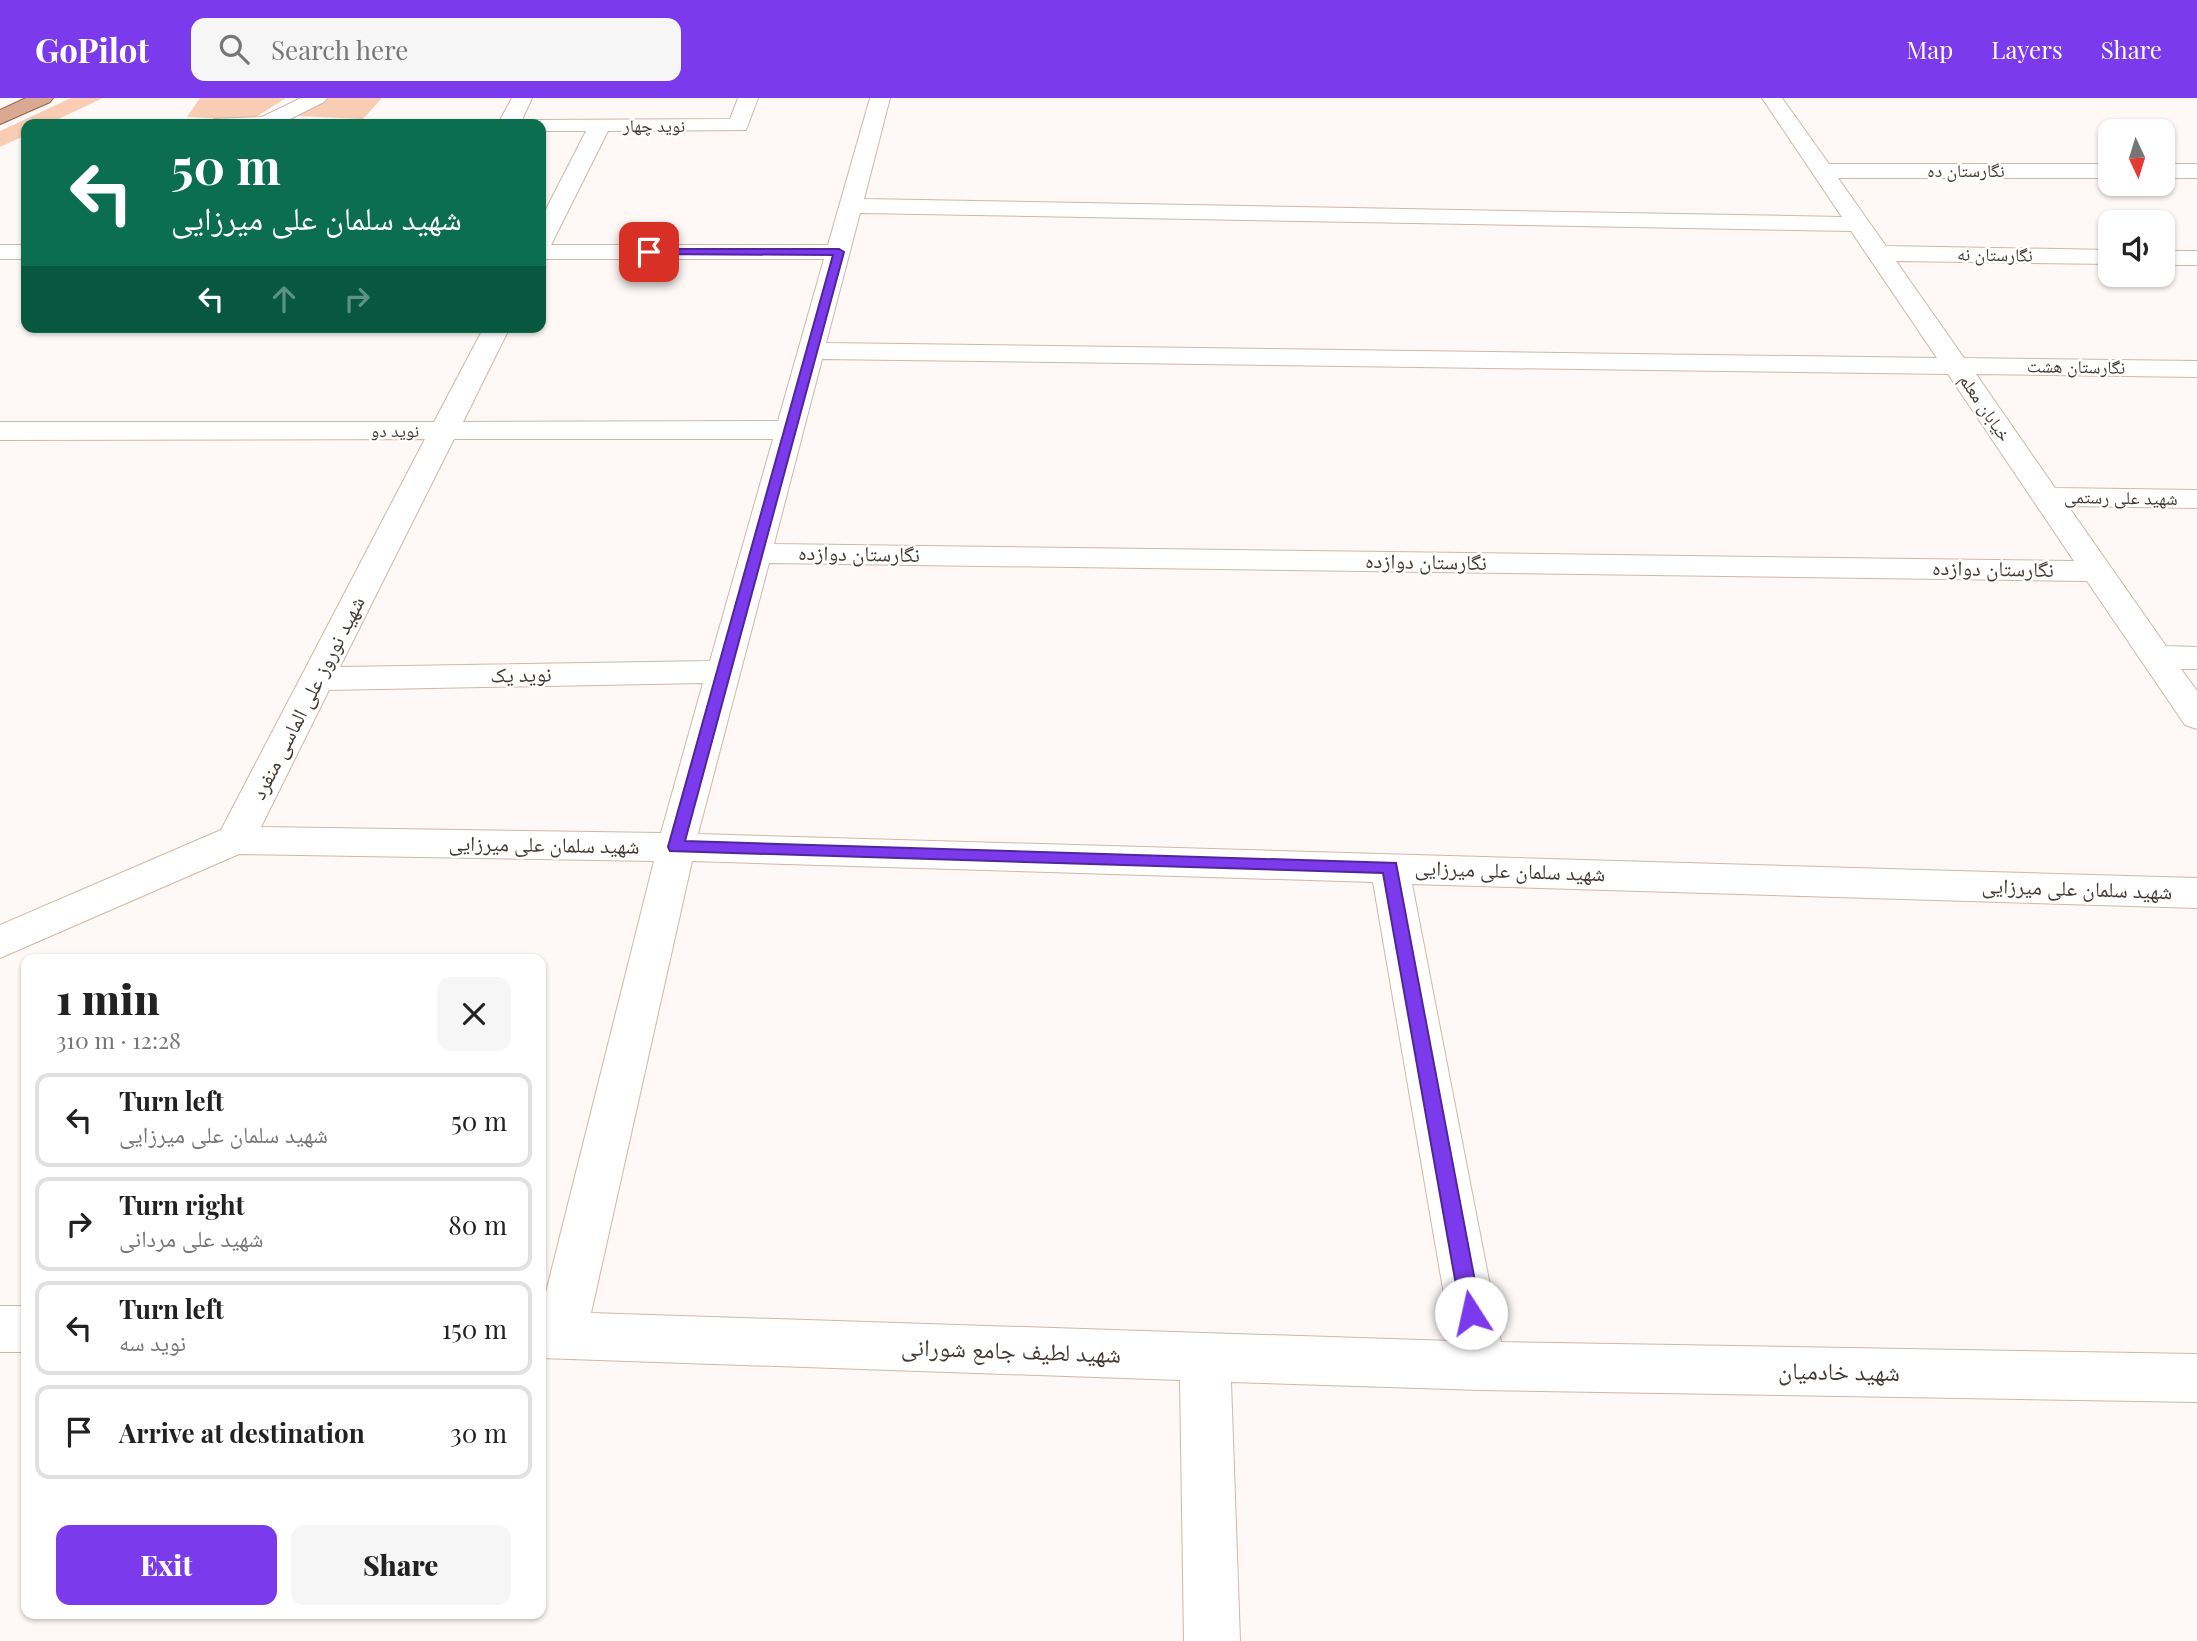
<!DOCTYPE html>
<html lang="en">
<head>
<meta charset="utf-8">
<style>
	body { margin:0; font-family:"Playfair Display","Noto Naskh Arabic",serif; background:#f6f6f6; color:#222; height:100vh; display:flex; flex-direction:column; font-size:26px; white-space:nowrap }
	* { box-sizing:border-box; margin:0 }
	p { font-size:23px; color:#767676 }
	.icon { flex:none; width:38px; height:38px; fill:none; stroke:currentColor; stroke-width:2; stroke-linecap:round; stroke-linejoin:round }
	.map { position:relative; flex:1; overflow:hidden }
	.sheet { position:absolute; left:21px; top:856px; width:525px; height:665px; display:flex; flex-direction:column; background:#fff; border-radius:14px; box-shadow:0 2px 5px #0004 }
	.sheet>* { flex:none }
	.top-card { position:absolute; left:21px; top:21px; width:525px; height:214px; border-radius:14px; box-shadow:0 2px 5px #0004; background:#0b6e4f; color:#fff; overflow:hidden }
	.needle { width:46px; rotate:176deg }
	.controls { position:absolute; left:2098px; top:21px; display:grid; gap:14px }
	.controls a { display:grid; place-items:center; width:77px; height:77px; border-radius:14px; background:#fff; box-shadow:0 2px 5px #0004; font-size:35px }
	.pin { position:absolute; display:grid; place-items:center; width:60px; height:60px; color:#fff; margin:-30px; border-radius:14px; box-shadow:0 4px 10px #0006 }
	.me { position:absolute; width:77px; margin:-38px; rotate:350deg; stroke-linejoin:round; filter:drop-shadow(0 0 5px #0008) }
	.turn { display:flex; align-items:center; gap:24px; height:147px; padding:0 35px; font-size:32px }
	.turn .icon { width:91px; height:91px; stroke-width:2.5 }
	.turn b { display:block; font-size:49px; line-height:60px }
	.lanes { display:flex; align-items:center; height:66px; padding:0 35px; background:#0003; justify-content:center; gap:35px; direction:ltr }
	.lanes .off { opacity:.35 }
	.round { display:grid; place-items:center; flex:none; width:74px; height:74px; border-radius:14px; background:#f6f6f6 }
	.headline { display:flex; align-items:center; justify-content:space-between; height:119px; padding:0 35px }
	h1 { font-size:42px; font-weight:800; line-height:52px }
	.button { display:flex; gap:14px; margin-top:auto; padding:14px 35px }
	.button a { flex:1; height:80px; border-radius:14px; background:#7c3aed; color:#fff; font-size:28px; font-weight:800; line-height:80px; text-align:center }
	.button a+a { background:#f6f6f6; color:#222 }
	ul { padding:0; list-style:none }
	li { display:flex; align-items:center; gap:21px; height:94px; margin:0 14px 10px; padding:0 21px; border:4px solid #e0e0e0; border-radius:14px }
	li div { flex:1 }
	li b { display:block; font-size:26px }
	li em { font-style:normal }
	header { display:flex; align-items:center; gap:42px; box-sizing:border-box; height:98px; padding:0 35px; background:#7c3aed; color:#fff }
	header strong { font-size:33px }
	nav { display:flex; gap:38px; margin-inline-start:auto; font-size:24px }
	.search { width:490px; height:63px; background:#f6f6f6; display:flex; align-items:center; gap:18px; box-sizing:border-box; padding:0 24px; border-radius:14px; color:#767676; font-size:26px }
	.map>svg:first-child { display:block }
</style>
</head>
<body>
<header>
<strong>GoPilot</strong>
<div class="search"><svg class="icon" aria-label="search" viewBox="0 0 24 24"><circle cx="10" cy="10" r="6"/><path d="M15 15l6 6"/></svg>Search here</div>
<nav><a>Map</a><a>Layers</a><a>Share</a></nav>
</header>
<div class="map">
<svg width="2197" height="1543" viewBox="0 0 2197 1543">
	<rect width="100%" height="100%" fill="#fef9f6"/>
	<!-- green -->
	<path fill="#f8cdb3" d="M71 0H103L48 26H26V37L0 49V33Z
		M200 0H286L251 22 187 19Z
		M329 0H382L363 21 297 18Z"/>
	<g fill="none" stroke-linecap="round" stroke-linejoin="round">
		<defs>
			<path id="minor" d="M301 0H327L324 4 280 26H211L214 21 262 19Z
				M512 0H532L520 26H498Z
				M738 0H758L746 32 608 33 551 147H828L870 0H890L864 101 1842 119 1762 0H1782L1829 66H2110V80H1838L1886 148 2110 152V166L1896 163 1964 260 2197 263V279L1976 276 2055 390 2197 392V410L2068 408 2166 548 2197 549V571H2181L2197 593V631L2185 627 2087 483 769 465 698 736 2197 780V810L1412 786 1501 1244 2197 1256V1304L1481 1292 1231 1284 1240 1543H1184L1180 1282 541 1260V1214L654 763 239 756 0 860V827L221 732 425 341 0 342V324H434L484 229H510L463 324 778 323 824 161H541V121L586 33H541V26H531L533 22 730 21ZM860 115 1851 133 1937 260 826 245ZM822 261 1948 276 2074 463 774 446ZM454 341H773L710 563 340 569ZM703 585 661 735 261 729 329 592ZM692 763 1373 784 1452 1243 591 1215Z
				M2163 66H2197V80H2163Z
				M0 147H26V161H0Z
				M2163 153H2197V167H2163Z
				M0 1208H26V1254H0Z"/>
			<path id="major" d="M26 0H53L50 4 0 26V12Z"/>
		</defs>
		<!-- minor casing -->
		<use href="#minor" stroke="#d1b7a7" stroke-width="2"/>
		<!-- major casing -->
		<use href="#major" stroke="#965d43" stroke-width="2"/>
		<!-- minor -->
		<use href="#minor" fill="#fff" fill-rule="evenodd"/>
		<!-- major -->
		<use href="#major" fill="#daa994" fill-rule="evenodd"/>
	</g>
	<!-- route -->
	<path fill="#7c3aed" stroke="#51269a" stroke-width="2" d="M649 151H839L844 154 685 743 1396 765 1481 1215 1479 1222 1471 1225 1464 1222 1461 1215 1383 775 670 753 668 749 833 157 646 156 644 154Z"/>
	<g text-anchor="middle" stroke-width="5" stroke-linejoin="round" paint-order="stroke">
		<!-- far-street labels -->
		<g font-size="18" fill="#433932" stroke="#fff">
			<text x="654" y="34">نوید چهار</text>
			<text x="1966" y="79">نگارستان ده</text>
			<text transform="translate(1995 157) rotate(1)" y="6">نگارستان نه</text>
			<text transform="translate(2076 269) rotate(1)" y="6">نگارستان هشت</text>
			<text transform="translate(1985 310) rotate(56)" y="6">خیابان معلم</text>
			<text x="395" y="339">نوید دو</text>
			<text transform="translate(2121 400) rotate(1)" y="6">شهید علی رستمی</text>
		</g>
		<!-- street labels -->
		<g font-size="21" fill="#433932" stroke="#fff">
			<text transform="translate(859 456) rotate(1)" y="7">نگارستان دوازده</text>
			<text transform="translate(1426 464) rotate(1)" y="7">نگارستان دوازده</text>
			<text transform="translate(1993 471) rotate(1)" y="7">نگارستان دوازده</text>
			<text transform="translate(521 577) rotate(-1)" y="7">نوید یک</text>
			<text transform="translate(308 600) rotate(-63)" y="7">شهید نوروز علی الماسی منفرد</text>
			<text transform="translate(544 747) rotate(1)" y="7">شهید سلمان علی میرزایی</text>
			<text transform="translate(1510 773) rotate(2)" y="7">شهید سلمان علی میرزایی</text>
			<text transform="translate(2077 791) rotate(2)" y="7">شهید سلمان علی میرزایی</text>
		</g>
		<!-- near-street labels -->
		<g font-size="24" fill="#433932" stroke="#fff">
			<text transform="translate(1011 1253) rotate(2)" y="8">شهید لطیف جامع شورانی</text>
			<text transform="translate(1839 1274) rotate(1)" y="8">شهید خادمیان</text>
		</g>
	</g>
</svg>
<div class="controls">
<a><svg class="needle" viewBox="-14 -14 28 28"><path d="M0-13l5 13h-10z" fill="#e53935"/><path d="M0 13l5-13h-10z" fill="#767676"/></svg></a>
<a><svg class="icon" aria-label="sound" viewBox="0 0 24 24"><path d="M4 9h4l5-4v14l-5-4H4zM17 9q2 3 0 6"/></svg></a>
</div>
<div class="pin" style="left:649px;top:154px;background:#d93025"><svg class="icon" aria-label="arrive" viewBox="0 0 24 24"><path d="M6 21V4h12l-3 4 3 4H6"/></svg></div>
<svg class="me" style="left:1471px;top:1215px" viewBox="-20 -20 40 40"><circle r="19" fill="#fff"/><path d="M0-13L10 11 0 6-10 11z" fill="#7c3aed"/></svg>
<div class="top-card">
<div class="turn"><svg class="icon" aria-label="left" viewBox="0 0 24 24"><path d="M17 20v-9H6M10 6l-5 5 5 5"/></svg><div><b>50 m</b>شهید سلمان علی میرزایی</div></div>
<div class="lanes"><svg class="icon" aria-label="left" viewBox="0 0 24 24"><path d="M17 20v-9H6M10 6l-5 5 5 5"/></svg><svg class="icon off" aria-label="ahead" viewBox="0 0 24 24"><path d="M12 20V5M6 11l6-6 6 6"/></svg><svg class="icon off" aria-label="right" viewBox="0 0 24 24"><path d="M7 20v-9h11M14 6l5 5-5 5"/></svg></div>
</div>
<section class="sheet">
<div class="headline"><div><h1>1 min</h1><p>310 m · 12:28</p></div><a class="round"><svg class="icon" aria-label="close" viewBox="0 0 24 24"><path d="M6 6l12 12M18 6L6 18"/></svg></a></div>
<ul>
<li><svg class="icon" aria-label="left" viewBox="0 0 24 24"><path d="M17 20v-9H6M10 6l-5 5 5 5"/></svg><div><b>Turn left</b><p>شهید سلمان علی میرزایی</p></div><em>50 m</em></li>
<li><svg class="icon" aria-label="right" viewBox="0 0 24 24"><path d="M7 20v-9h11M14 6l5 5-5 5"/></svg><div><b>Turn right</b><p>شهید علی مردانی</p></div><em>80 m</em></li>
<li><svg class="icon" aria-label="left" viewBox="0 0 24 24"><path d="M17 20v-9H6M10 6l-5 5 5 5"/></svg><div><b>Turn left</b><p>نوید سه</p></div><em>150 m</em></li>
<li><svg class="icon" aria-label="arrive" viewBox="0 0 24 24"><path d="M6 21V4h12l-3 4 3 4H6"/></svg><div><b>Arrive at destination</b></div><em>30 m</em></li>
</ul>
<div class="button"><a>Exit</a><a>Share</a></div>
</section>
</div>
</body>
</html>
